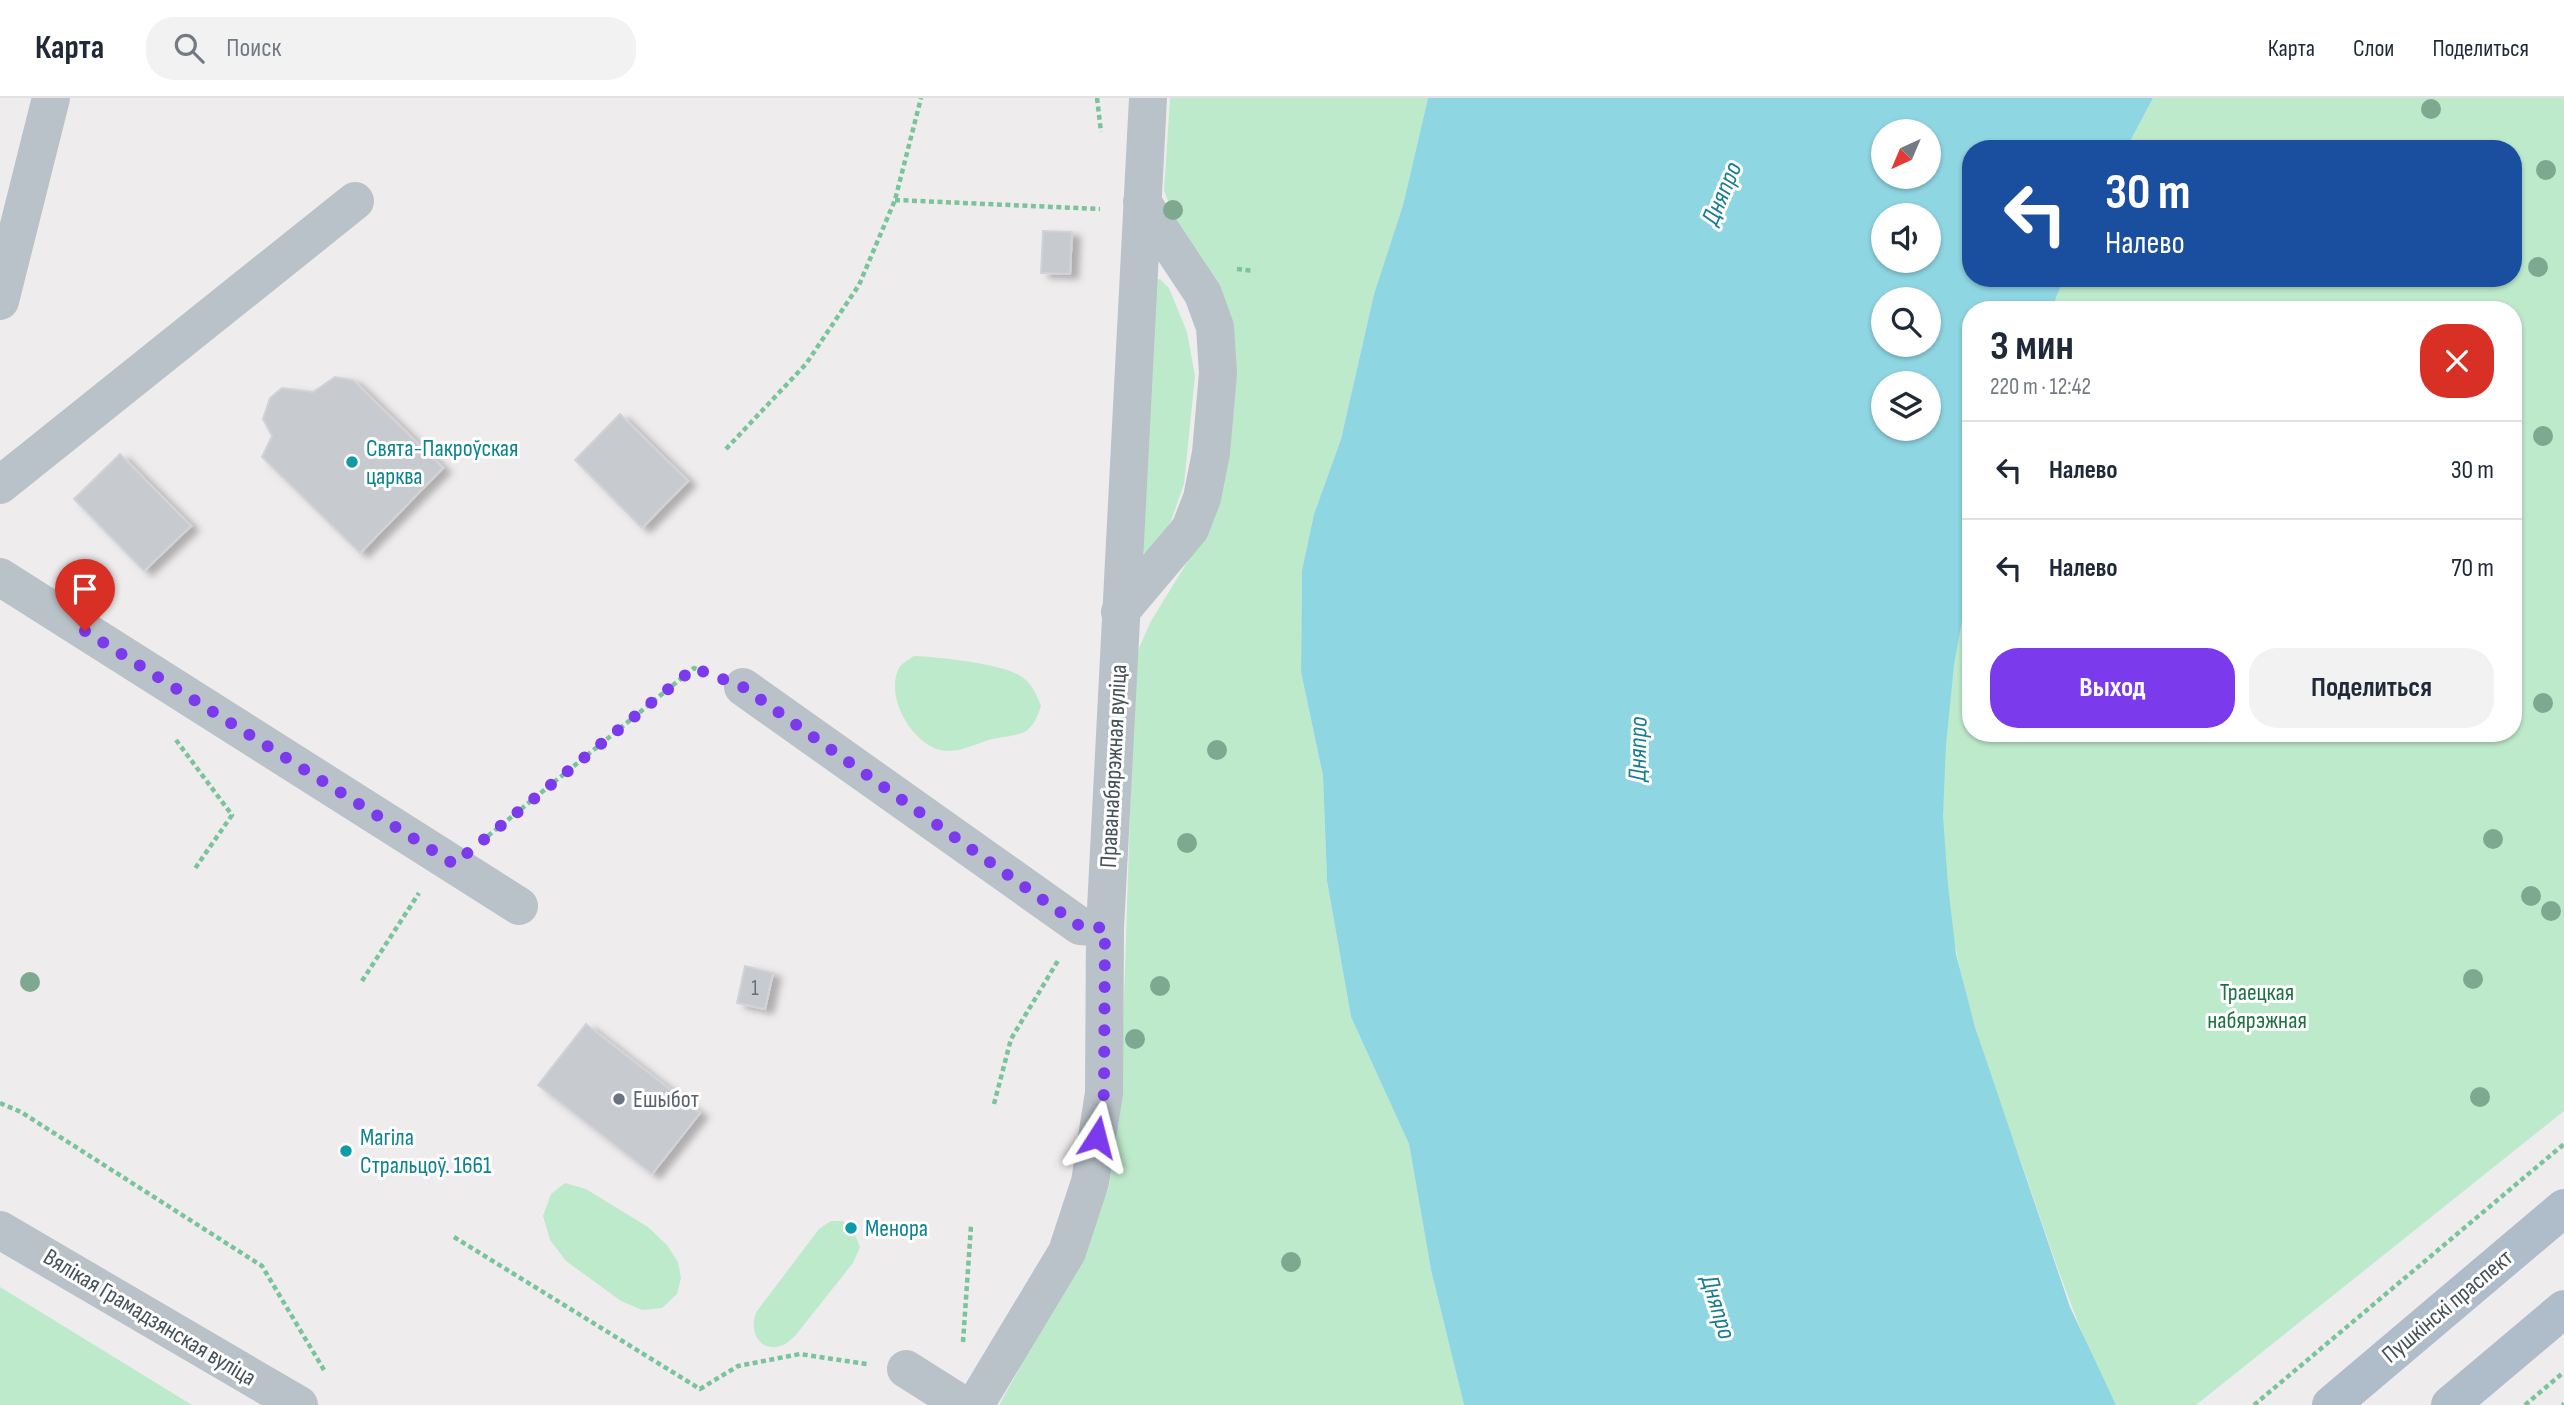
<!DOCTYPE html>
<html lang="ru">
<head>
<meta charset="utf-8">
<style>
	body { margin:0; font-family:"Sofia Sans Condensed",sans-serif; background:#f2f2f3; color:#1f2937; height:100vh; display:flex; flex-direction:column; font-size:26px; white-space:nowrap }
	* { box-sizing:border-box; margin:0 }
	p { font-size:23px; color:#747a83 }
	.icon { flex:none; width:38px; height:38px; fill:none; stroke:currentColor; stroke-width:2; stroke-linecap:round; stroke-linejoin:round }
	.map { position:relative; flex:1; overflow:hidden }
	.side { position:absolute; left:1962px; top:203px; width:560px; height:441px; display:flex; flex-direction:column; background:#fff; border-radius:28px; box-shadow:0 2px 5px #0004 }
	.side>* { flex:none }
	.hud { position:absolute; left:1962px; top:42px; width:560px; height:147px; border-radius:28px; box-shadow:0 2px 5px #0004; background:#1a4fa0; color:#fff; overflow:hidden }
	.needle { width:46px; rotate:224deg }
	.tools { position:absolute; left:1871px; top:21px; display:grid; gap:14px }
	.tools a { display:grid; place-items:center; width:70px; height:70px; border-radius:50%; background:#fff; box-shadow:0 2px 5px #0004; font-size:35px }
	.pin { position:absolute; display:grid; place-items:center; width:60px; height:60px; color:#fff; margin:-72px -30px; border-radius:50% 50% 50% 0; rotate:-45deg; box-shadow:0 0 7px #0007 }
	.pin .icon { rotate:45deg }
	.me { position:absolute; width:77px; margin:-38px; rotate:9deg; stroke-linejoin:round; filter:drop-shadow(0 0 5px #0008) }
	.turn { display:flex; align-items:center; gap:24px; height:147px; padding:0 28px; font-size:32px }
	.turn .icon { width:91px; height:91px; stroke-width:2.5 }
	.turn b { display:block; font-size:49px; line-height:60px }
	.round { display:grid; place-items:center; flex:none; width:74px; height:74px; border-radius:28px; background:#f2f2f3 }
	.overview { display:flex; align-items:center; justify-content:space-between; height:119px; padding:0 28px }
	h1 { font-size:42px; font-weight:700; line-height:52px }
	.button { display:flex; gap:14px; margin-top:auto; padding:14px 28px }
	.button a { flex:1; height:80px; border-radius:28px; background:#7c3aed; color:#fff; font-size:28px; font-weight:700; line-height:80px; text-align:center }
	.button a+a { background:#f2f2f3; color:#1f2937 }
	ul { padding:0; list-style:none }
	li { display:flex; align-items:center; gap:21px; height:98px; padding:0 28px; border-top:2px solid #e0e1e3 }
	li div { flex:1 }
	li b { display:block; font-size:26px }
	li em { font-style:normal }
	header { display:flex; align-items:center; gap:42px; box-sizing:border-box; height:98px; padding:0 35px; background:#fff; border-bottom:2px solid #e0e1e3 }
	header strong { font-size:33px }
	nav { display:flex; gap:38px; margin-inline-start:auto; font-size:24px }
	.search { width:490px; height:63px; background:#f2f2f3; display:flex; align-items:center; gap:18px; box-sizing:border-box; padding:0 24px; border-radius:28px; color:#747a83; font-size:26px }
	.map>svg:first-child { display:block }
</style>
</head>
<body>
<header>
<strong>Карта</strong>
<div class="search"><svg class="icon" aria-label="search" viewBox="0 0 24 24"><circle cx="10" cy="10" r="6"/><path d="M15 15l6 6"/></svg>Поиск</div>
<nav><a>Карта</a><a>Слои</a><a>Поделиться</a></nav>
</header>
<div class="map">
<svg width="2564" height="1307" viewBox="0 0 2564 1307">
	<defs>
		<filter id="shadow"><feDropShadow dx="8" dy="4.5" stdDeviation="3.5" flood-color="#0004"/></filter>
	</defs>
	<rect width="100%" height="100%" fill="#efeced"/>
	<!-- green -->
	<path fill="#beeacc" d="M1170 0H1428L1403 107 1374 196 1341 341 1314 416 1302 472 1301 574 1323 678 1327 783 1351 919 1409 1046 1431 1172 1464 1307H999L1071 1178 1109 1089 1121 995 1135 559 1151 523 1199 445 1228 359 1182 143 1164 92Z
		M2153 0H2564V1013L2196 1307H2116C2077 1233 2052 1154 2025 1075 2000 1003 1972 932 1957 857 1931 735 1944 599 1970 478V635H2513V212H2051L2064 180H2513V51H2126Z
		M1160 181 1169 190 1187 234 1195 278 1184 386 1171 423 1149 456 1139 454 1149 184Z
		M914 558C939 559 997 565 1019 577 1031 584 1036 595 1041 608 1032 636 1024 636 998 640 978 643 960 657 940 652 911 644 886 600 898 572 900 566 908 562 914 558Z
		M565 1085 586 1091 648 1129 667 1147 678 1164 681 1180 677 1196 662 1210 642 1212 621 1203 566 1163 550 1142 543 1118 551 1096Z
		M831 1123H843L854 1134 860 1149 853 1165 795 1238C790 1242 786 1247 780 1248 758 1255 748 1230 757 1213L819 1131Z
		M0 1189 192 1307H0Z"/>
	<!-- water -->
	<path fill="#8fd6e3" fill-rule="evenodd" d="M1428 0H2153L2126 51H1970V180H2064L2051 212H1970V478L1954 567 1946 647 1943 718 1948 787 1956 856 1975 929 2070 1209 2116 1307H1464L1431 1172 1409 1046 1351 919 1327 783 1323 678 1301 574 1302 472 1314 416 1341 341 1374 196 1403 107ZM1883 33H1928V79H1883ZM1883 117H1928V163H1883ZM1883 201H1928V247H1883ZM1883 285H1928V331H1883Z"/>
	<!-- building -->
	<path fill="#c7cacf" stroke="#d1d3d8" stroke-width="2" filter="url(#shadow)" d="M1043 133 1072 134 1070 176 1041 175Z
		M335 279 353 282 443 370 360 455 262 359 272 338 263 321 270 300 282 290 313 294Z
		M620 316 688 383 642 430 575 362Z
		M120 356 191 428 144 473 74 401Z
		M745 868 773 875 765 911 737 905Z
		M586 926 700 1015 652 1076 538 987Z"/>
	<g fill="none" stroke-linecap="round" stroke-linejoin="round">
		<!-- path -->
		<path stroke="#79c49b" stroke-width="4.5" stroke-dasharray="5 3.5" stroke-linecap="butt" d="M1097 0 1101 34
			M895 102 1100 111
			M1237 171 1254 173
			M726 351 806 266 859 187 895 102 921 0
			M176 642 232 717 194 772
			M488 738 694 570 706 575
			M362 883 419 795
			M0 1005 21 1014 262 1168 324 1272
			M994 1006 1011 941 1059 861
			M454 1139 700 1291 738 1268 800 1256 867 1266
			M963 1244 971 1128
			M2254 1307 2564 1046
			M2525 1307 2564 1274
			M2562 1307 2564 1306"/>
		<!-- minor -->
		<path stroke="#b9c2c8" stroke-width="38" d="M0 203 51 0
			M0 387 355 103
			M0 479 519 808
			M1120 514 1190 431 1202 400 1211 355 1218 275 1215 229 1203 196 1142 104
			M743 589 1080 828 1105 830
			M0 1132 299 1307
			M906 1271 963 1307
			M975 1307 1067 1154 1090 1084 1104 995 1105 830 1148 0"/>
		<!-- major -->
		<path stroke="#aebdc9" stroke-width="38" d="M2331 1307 2564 1110
			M2450 1307 2564 1211"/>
	</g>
	<!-- trees -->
	<g fill="#7da990">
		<circle cx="2431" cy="11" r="10"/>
		<circle cx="2546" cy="72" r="10"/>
		<circle cx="1173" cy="112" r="10"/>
		<circle cx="2538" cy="169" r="10"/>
		<circle cx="2543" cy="338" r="10"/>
		<circle cx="2543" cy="605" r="10"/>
		<circle cx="1217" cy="652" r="10"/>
		<circle cx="2493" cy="741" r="10"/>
		<circle cx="1187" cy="745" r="10"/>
		<circle cx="2531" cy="798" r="10"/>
		<circle cx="2551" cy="813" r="10"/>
		<circle cx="2473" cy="881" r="10"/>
		<circle cx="30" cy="884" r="10"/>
		<circle cx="1160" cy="888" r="10"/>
		<circle cx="1135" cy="941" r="10"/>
		<circle cx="2480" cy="999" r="10"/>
		<circle cx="1291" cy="1164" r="10"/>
	</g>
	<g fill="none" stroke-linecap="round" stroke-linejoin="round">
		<!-- route -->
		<path stroke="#7c3aed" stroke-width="12" stroke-dasharray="0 21.6" d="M85 533 454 766 694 570 743 589 1080 828 1105 830 1104 995 1097 1039"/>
	</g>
	<!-- markers -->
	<g fill="#0f9aa8" stroke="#fff" stroke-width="2.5">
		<circle cx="352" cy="364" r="7"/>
		<circle cx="346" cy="1053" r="7"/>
		<circle cx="851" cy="1130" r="7"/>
	</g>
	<circle fill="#6b7280" stroke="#fff" stroke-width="2.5" cx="619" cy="1001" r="7"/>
	<g text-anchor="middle" stroke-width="6" stroke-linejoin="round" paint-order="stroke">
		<!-- number labels -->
		<g font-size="21" fill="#676f76">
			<text x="755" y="897">1</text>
		</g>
		<!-- culture labels -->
		<g font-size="24" fill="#0d838f" stroke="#fff" text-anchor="start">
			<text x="366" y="358">Свята-Пакроўская<tspan x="366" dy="28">царква</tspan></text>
			<text x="360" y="1047">Магіла<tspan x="360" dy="28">Стральцоў. 1661</tspan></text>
			<text x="865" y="1138">Менора</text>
		</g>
		<!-- street labels -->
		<g font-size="24" fill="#475158" stroke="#fff">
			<text transform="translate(1113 668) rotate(-87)" y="8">Праванабярэжная вуліца</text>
			<text transform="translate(2447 1208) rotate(-40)" y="8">Пушкінскі праспект</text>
			<text transform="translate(150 1219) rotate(31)" y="8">Вялікая Грамадзянская вуліца</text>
		</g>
		<!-- park labels -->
		<g font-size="24" fill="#1f7244" stroke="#fff">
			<text x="2257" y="902">Траецкая<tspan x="2257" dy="28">набярэжная</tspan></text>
		</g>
		<!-- worship labels -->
		<g font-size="24" fill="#5b616d" stroke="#fff" text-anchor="start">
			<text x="633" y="1009">Ешыбот</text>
		</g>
		<!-- water labels -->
		<g font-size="26" font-style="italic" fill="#197e91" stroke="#fff">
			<text transform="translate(1721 95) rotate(-67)" y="9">Дняпро</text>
			<text transform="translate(1637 651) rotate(-89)" y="9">Дняпро</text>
			<text transform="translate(1719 1209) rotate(73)" y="9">Дняпро</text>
		</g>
	</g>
</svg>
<div class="tools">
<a><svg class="needle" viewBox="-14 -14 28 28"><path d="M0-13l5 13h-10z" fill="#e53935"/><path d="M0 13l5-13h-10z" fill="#747a83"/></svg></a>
<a><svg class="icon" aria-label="sound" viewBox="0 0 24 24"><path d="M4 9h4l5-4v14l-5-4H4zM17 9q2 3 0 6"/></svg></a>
<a><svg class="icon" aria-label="search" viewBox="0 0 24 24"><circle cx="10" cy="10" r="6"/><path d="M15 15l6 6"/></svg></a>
<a><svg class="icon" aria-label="layers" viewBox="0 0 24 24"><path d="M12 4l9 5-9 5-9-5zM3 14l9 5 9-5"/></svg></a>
</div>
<div class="pin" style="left:85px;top:533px;background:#d93025"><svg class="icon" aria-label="arrive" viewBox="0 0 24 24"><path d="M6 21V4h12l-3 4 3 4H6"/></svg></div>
<svg class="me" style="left:1097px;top:1039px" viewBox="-20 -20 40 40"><path d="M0-17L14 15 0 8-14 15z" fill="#7c3aed" stroke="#fff" stroke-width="4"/></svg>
<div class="hud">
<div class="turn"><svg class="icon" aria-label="left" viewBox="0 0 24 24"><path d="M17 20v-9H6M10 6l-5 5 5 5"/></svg><div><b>30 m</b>Налево</div></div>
</div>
<section class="side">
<div class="overview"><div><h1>3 мин</h1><p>220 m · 12:42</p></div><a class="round" style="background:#d93025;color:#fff"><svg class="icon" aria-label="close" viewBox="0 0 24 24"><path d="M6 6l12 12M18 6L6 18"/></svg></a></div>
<ul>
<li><svg class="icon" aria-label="left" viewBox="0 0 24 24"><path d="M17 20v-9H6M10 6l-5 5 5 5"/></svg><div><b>Налево</b></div><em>30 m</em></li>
<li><svg class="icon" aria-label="left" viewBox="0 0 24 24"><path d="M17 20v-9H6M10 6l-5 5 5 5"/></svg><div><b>Налево</b></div><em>70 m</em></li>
</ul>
<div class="button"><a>Выход</a><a>Поделиться</a></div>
</section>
</div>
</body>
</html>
